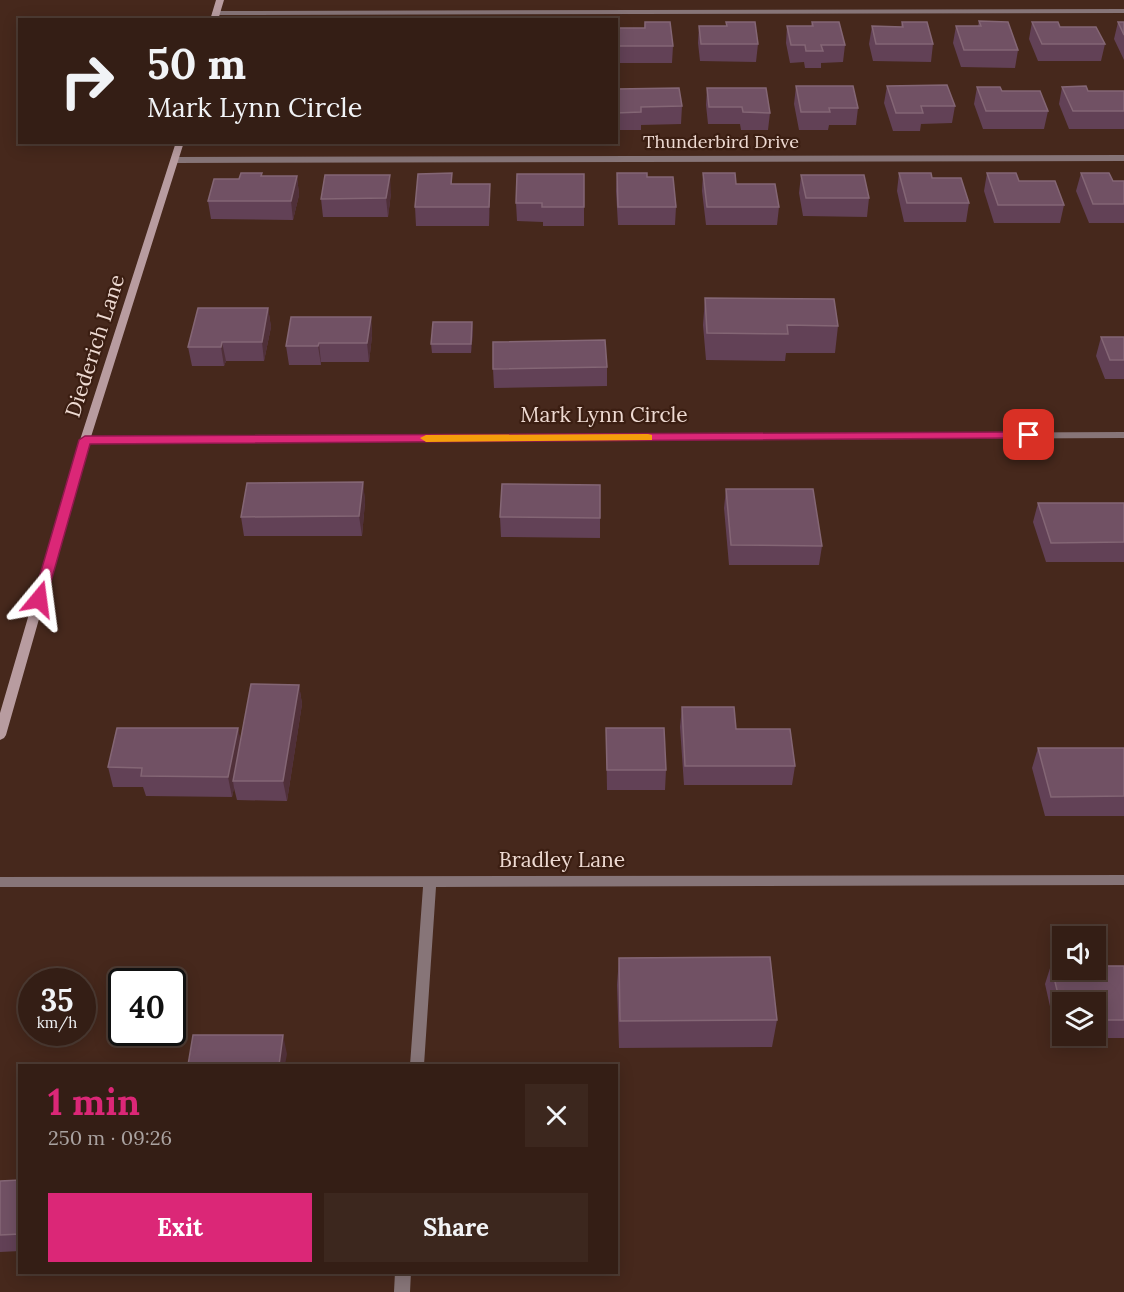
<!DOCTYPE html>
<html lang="en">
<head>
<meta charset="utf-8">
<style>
	body { margin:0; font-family:Lora,serif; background:#3c271e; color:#f1f3f6; height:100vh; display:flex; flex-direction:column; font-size:22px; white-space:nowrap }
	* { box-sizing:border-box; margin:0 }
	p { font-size:20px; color:#a9a2a0 }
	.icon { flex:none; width:33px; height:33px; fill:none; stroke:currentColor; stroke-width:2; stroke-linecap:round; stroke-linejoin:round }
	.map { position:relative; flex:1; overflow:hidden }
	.drawer { position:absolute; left:18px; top:1064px; width:600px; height:210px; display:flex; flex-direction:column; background:#341e15; border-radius:0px; box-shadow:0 3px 15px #0003,0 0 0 2px #4e3c34 }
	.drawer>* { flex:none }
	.banner { position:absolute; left:18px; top:18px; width:600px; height:126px; border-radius:0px; box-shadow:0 3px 15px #0003,0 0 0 2px #4e3c34; background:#341e15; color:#f1f3f6; overflow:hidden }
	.buttons { position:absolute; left:1052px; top:926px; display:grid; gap:12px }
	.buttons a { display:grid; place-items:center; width:54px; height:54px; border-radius:0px; background:#341e15; box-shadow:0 3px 15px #0003,0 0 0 2px #4e3c34; font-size:30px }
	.speed { position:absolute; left:18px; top:968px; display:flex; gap:12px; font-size:30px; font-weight:700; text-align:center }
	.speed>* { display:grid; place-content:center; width:78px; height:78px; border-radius:50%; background:#341e15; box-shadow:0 3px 15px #0003,0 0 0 2px #4e3c34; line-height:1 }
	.speed small { font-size:15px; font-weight:400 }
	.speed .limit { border:3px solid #111; border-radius:9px; background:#fff; color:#111 }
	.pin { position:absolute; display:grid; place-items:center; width:51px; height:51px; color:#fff; margin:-26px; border-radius:12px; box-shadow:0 3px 9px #0006 }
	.me { position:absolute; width:66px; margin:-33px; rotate:16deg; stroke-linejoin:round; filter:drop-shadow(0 0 4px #0008) }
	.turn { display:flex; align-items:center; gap:21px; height:126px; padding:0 30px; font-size:27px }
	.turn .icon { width:78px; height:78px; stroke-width:2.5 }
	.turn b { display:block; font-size:42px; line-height:51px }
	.round { display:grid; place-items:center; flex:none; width:63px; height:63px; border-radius:0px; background:#3c271e }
	.overview { display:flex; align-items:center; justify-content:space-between; height:102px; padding:0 30px }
	h1 { font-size:36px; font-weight:800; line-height:45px; color:#db2777 }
	.primary-button { display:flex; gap:12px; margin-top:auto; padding:12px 30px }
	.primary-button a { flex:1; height:69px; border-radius:0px; background:#db2777; color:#fff; font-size:24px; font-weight:800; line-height:69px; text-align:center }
	.primary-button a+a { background:#3c271e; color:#f1f3f6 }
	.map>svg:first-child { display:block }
</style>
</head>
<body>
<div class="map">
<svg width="1124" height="1292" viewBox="0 0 1124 1292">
	<rect width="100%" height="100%" fill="#46281c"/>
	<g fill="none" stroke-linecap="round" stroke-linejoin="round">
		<!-- street -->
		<path fill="#877578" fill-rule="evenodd" d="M1124 9V13L216 15 212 13 216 11Z
			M1124 155V161L175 163 171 160 175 157Z
			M1124 432V438L85 443 80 440 85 437Z
			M1124 875V885L436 887 424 1065H410L423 887H0V877Z
			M395 1272H411L410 1292H394Z"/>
		<!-- secondary -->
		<path fill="#b89ca0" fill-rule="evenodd" d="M216 0H224L218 20H210Z
			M176 142H184L90 440 6 735 4 738 0 740V713L80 440Z"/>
	</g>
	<!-- wall -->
	<path fill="#624156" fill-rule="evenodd" d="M979 21 1018 50 1015 68 961 67 953 43 956 26H978Z
		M645 22 673 46 672 63H616V28H644Z
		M726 22 758 44 756 62 700 61 698 43 699 26H726Z
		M812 22 845 45 843 62 821 63V68H805L804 62 790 63 786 43 787 26H811Z
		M902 22 933 44 931 62 873 61 869 44 872 26 901 27Z
		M1032 22 1060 27 1105 44 1101 61H1038L1029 39Z
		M1118 22H1124V60L1114 39Z
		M796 86 858 108 856 125H829L828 130H799L794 104Z
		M887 86 955 106 952 123 921 124 920 131H893L884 103Z
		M977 87 1002 91 1048 111 1044 129H983L974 104Z
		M1062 87 1088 91H1124V129H1069L1059 104Z
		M707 88 770 113 768 130H741L740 124H708L706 105Z
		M616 89 682 106 681 124 641 125V130H616Z
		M452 173V184H490L489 226H416L415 207Z
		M617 173 647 177 676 207 675 225H618L616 191Z
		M703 173 736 184 779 207 777 225H706L702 191Z
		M899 173 932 178 969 203 966 222H904L897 191Z
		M987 173 1019 181 1064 205 1060 223H994L984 191Z
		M1081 173 1113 181H1124V223H1089L1076 191Z
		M584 174V226H543V222L517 221 516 203Z
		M801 175 869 198 867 217 803 216 799 193Z
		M262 176H297L299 195 293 220 211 219 208 201 239 179Z
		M391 193 388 217H323L321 199Z
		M705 298 838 326 835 353H786L785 361 706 360 703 325Z
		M268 308 271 327 264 361H226L224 366H192L188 347Z
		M371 317 372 336 369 362H321V365H289L286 346Z
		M472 322 473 332 471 353H432L431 344Z
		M1101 337H1124V379H1105L1096 356Z
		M607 367V386L494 388 493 369Z
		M363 482 365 502 362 536H244L241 517Z
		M726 489 822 546 819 565H729L724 508Z
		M1038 503H1124V562H1046L1033 522Z
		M500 517 600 518V538L501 537Z
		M299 685 302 704 287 801 237 800 234 788 232 797 146 796 143 787H113L108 767 238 728 240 740Z
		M682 707 736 729 795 766 792 785H684L680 727Z
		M606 728 666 770 665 790H607Z
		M1038 748H1124V816H1045L1032 768Z
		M619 958 777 1020 772 1047 619 1048 617 985Z
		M1051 965 1124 966V1038H1057L1045 984ZM1062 1002H1095V1035H1062Z
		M20 1180V1251L0 1252V1181Z"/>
	<!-- shaded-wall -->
	<path fill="#503039" d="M390 175 391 193 388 217 386 198Z
		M297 176 299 195 293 220 291 201Z
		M490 184V202L489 226V207Z
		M268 308 271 327 264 361 262 342Z
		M371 317 372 336 369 362 367 343Z
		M472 322 473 332 471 353V344Z
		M222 342 226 361 224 366 221 347Z
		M319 343 321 362V365L318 346Z
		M363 482 365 502 362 536 359 516Z
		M299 685 302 704 287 801 283 781Z
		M238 728 242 748 233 781 234 788 232 797 228 777Z
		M283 1035 287 1054 285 1065H279Z"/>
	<!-- building -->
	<path fill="#715164" stroke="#846675" stroke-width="1.5" d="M979 21 1008 22 1018 50H964L956 26H981Z
		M645 22H670L673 46H616V28H645Z
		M726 22H755L758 44H701L699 26H727Z
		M812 22H839L845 45H821L823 51H806L805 45H791L787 26H813Z
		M902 22H927L933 44H876L872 26 903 27Z
		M1032 22H1058L1060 27H1096L1105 44H1042Z
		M1118 22H1124V35Z
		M947 85 955 106H921L923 113H896L887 86Z
		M796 86H853L858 108H829L830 112H801Z
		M1086 86 1088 91H1124V111H1073L1062 87Z
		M977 87H1000L1002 91H1040L1048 111H986Z
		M679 88 682 106 641 107V112L616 113V89Z
		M707 88H766L770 113 743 112 742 107H709Z
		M241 173H262L261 176H297L291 201H208L214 179H239Z
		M452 173 451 184H490L489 207H415L418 174Z
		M617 173H647V177H673L676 207H618Z
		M703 173H735L736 184H775L779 207H707Z
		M899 173H931L932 178H961L969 203H907Z
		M987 173H1016L1019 181H1055L1064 205H998Z
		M1081 173H1109L1113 181H1124V204H1093Z
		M517 174H584V207H542V203H516Z
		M325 175H390L386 198 321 199Z
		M801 175H864L869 198H806Z
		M705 298 834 299 838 326 787 325 788 334 707 333Z
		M198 308H268L262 342H222L221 347H188Z
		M291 317H371L367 343H319L318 346H286Z
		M433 322H472L471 344H431Z
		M1101 337H1124V360H1110Z
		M605 340 607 367 493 369V342Z
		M363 482 359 516 241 517 247 483Z
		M502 484 600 485V518L500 517Z
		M726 489H813L822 546 731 545Z
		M1038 503H1124V542L1051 543Z
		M251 684 299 685 283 781H233Z
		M682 707H734L736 729H790L795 766H685Z
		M117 728H238L228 777 141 776 142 768 108 767Z
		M606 728H664L666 770H607Z
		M1038 748H1124V796L1051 797Z
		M770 957 777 1020 620 1021 619 958Z
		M1051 965H1062V969H1095V966H1124V1020H1095V1002H1062V1011Z
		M193 1035H283L279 1065H188Z
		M20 1180V1234L0 1235V1181Z"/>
	<!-- route -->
	<path fill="#db2777" stroke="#8e194d" stroke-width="1.5" d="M1029 432 1034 433V438L90 444 46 599 39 604 33 599 79 440 85 436Z"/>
	<!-- slow -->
	<path fill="#f59e0b" d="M648 434 652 435V440L426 442 420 438 426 435Z"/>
	<g text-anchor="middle" stroke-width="4.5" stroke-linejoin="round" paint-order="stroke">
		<!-- far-street labels -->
		<g font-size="18" fill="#eedad2" stroke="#3b1e12">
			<text x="721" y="148">Thunderbird Drive</text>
		</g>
		<!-- street labels -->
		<g font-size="21" fill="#eedad2" stroke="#3b1e12">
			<text transform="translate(95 346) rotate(-72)" y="7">Diederich Lane</text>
			<text x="604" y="422">Mark Lynn Circle</text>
			<text x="562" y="867">Bradley Lane</text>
		</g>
	</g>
</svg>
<div class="buttons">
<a><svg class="icon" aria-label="sound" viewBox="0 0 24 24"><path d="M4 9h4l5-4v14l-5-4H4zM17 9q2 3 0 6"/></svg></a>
<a><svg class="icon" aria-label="layers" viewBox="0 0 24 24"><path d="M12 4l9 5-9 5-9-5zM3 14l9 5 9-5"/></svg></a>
</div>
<div class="speed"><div>35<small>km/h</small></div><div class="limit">40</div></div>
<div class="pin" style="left:1029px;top:435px;background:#d93025"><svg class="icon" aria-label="arrive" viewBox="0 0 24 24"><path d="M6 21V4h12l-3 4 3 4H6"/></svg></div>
<svg class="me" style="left:39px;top:599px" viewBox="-20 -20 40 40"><path d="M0-17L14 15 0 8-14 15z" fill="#db2777" stroke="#fff" stroke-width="4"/></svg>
<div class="banner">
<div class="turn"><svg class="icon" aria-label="right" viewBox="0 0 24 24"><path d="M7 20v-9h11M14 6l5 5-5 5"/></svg><div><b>50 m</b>Mark Lynn Circle</div></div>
</div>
<section class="drawer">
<div class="overview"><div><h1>1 min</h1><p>250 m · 09:26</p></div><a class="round"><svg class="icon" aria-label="close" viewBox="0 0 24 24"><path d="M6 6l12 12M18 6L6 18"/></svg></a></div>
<div class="primary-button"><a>Exit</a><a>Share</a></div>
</section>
</div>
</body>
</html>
